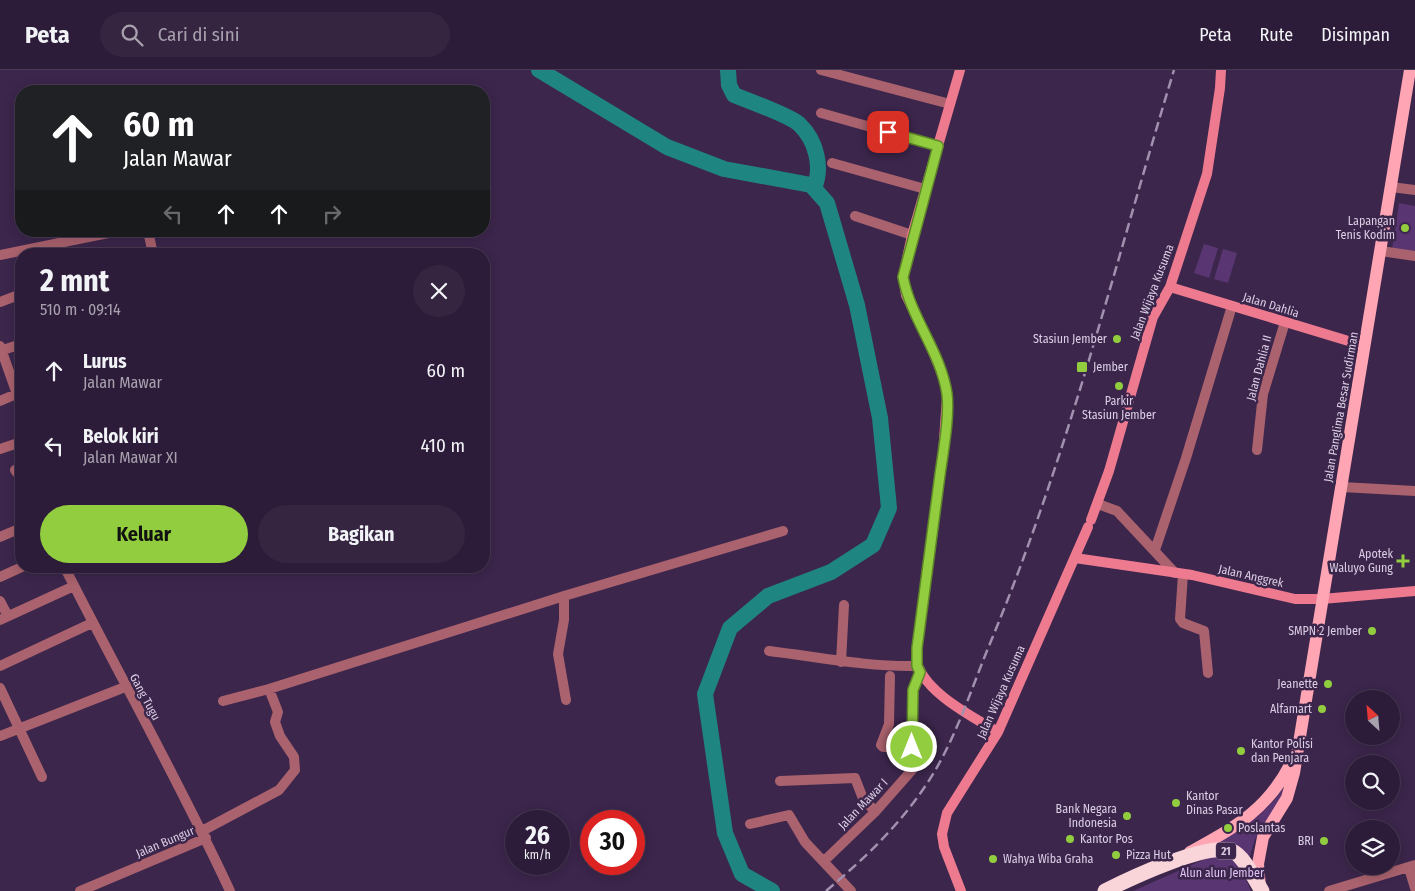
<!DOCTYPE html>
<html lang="id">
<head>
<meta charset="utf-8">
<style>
	body { margin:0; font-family:"Fira Sans Condensed",sans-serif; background:#352541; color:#f1f3f6; height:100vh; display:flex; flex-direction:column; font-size:19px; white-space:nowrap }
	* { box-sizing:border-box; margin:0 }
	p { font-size:16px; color:#a7a1ae }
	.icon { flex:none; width:28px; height:28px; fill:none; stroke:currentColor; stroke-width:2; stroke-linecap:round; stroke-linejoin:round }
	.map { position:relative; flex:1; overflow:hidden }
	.details { position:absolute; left:15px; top:178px; width:475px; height:325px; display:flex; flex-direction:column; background:#2d1c39; border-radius:20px; box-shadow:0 2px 12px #0003,0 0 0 1px #483a53 }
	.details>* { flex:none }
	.top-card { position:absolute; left:15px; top:15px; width:475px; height:152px; border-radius:20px; box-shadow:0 2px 12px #0003,0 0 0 1px #483a53; background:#202124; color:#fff; overflow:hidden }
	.needle { width:32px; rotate:334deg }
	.controls { position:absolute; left:1345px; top:620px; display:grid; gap:10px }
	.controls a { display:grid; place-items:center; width:55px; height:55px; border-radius:50%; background:#2d1c39; box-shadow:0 2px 12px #0003,0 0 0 1px #483a53; font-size:25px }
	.speed { position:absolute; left:505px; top:740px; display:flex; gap:10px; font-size:25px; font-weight:700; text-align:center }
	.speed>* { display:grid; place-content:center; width:65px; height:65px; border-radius:50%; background:#2d1c39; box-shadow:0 2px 12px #0003,0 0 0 1px #483a53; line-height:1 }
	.speed small { font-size:12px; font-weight:400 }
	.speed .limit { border:8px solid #d22; background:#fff; color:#111 }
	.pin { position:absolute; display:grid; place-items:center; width:42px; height:42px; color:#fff; margin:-21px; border-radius:10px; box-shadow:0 2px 8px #0006 }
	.me { position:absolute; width:55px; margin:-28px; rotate:0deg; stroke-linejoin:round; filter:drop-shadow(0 0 4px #0008) }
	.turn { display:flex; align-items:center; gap:18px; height:105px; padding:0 25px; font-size:22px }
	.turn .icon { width:65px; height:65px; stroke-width:2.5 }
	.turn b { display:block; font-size:35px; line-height:42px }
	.lanes { display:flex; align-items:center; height:48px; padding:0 25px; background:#0003; justify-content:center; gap:25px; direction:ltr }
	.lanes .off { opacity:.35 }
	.round { display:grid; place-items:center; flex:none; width:52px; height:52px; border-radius:26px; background:#352541 }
	.head { display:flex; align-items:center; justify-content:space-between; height:85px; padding:0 25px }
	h1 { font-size:30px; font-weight:700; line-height:38px }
	.action { display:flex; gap:10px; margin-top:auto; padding:10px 25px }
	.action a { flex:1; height:58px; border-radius:30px; background:#92cd3f; color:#111; font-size:20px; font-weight:700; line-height:58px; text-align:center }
	.action a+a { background:#352541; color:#f1f3f6 }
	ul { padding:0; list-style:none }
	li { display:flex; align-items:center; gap:15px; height:75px; padding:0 25px }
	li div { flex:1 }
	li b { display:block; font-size:19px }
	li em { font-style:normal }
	header { display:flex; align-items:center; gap:30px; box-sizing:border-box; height:70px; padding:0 25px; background:#2d1c39; border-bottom:1px solid #483a53 }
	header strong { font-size:24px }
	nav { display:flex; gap:28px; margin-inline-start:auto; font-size:18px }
	.search { width:350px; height:45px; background:#352541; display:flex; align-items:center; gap:12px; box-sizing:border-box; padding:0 18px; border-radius:28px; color:#a7a1ae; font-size:19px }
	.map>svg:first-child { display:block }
</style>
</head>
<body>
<header>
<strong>Peta</strong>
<div class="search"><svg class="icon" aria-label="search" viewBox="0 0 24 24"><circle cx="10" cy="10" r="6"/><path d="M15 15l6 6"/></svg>Cari di sini</div>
<nav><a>Peta</a><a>Rute</a><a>Disimpan</a></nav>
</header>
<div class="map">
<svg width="1415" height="821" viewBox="0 0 1415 821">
	<rect width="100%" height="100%" fill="#3c264c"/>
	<!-- green -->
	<path fill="#593672" d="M1399 133 1415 136V183L1392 179Z
		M1204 174 1218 178 1209 208 1194 203Z
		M1223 179 1237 183 1228 213 1214 209Z
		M1284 717 1286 719 1255 769 1249 789 1209 776C1241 760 1263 748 1284 717Z
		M1214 785C1241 790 1241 798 1251 821H1133Z"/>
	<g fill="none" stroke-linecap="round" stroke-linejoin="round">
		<!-- river -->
		<path stroke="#1f8580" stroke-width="16" d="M539 0 667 77 724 99 811 115 827 133 857 235 880 348 889 438 873 475 831 502 768 526 730 558 705 624 725 763 742 804 772 821
			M728 0 729 15 734 25C747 30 790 46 799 54 816 70 823 97 814 118"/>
		<!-- street -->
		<path stroke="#aa626e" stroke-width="10" d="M821 0 950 34
			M821 43 938 76
			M832 93 925 119
			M1391 117 1415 120
			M855 146 912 165
			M148 161 153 184
			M1381 181 1415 186
			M0 185 118 161
			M0 232 21 224
			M0 276 17 324
			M0 281 21 274
			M0 331 21 322
			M0 379 21 372
			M1257 380 1263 324 1285 252
			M15 400 21 408
			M1342 417 1415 421
			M1098 434 1117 441 1175 503
			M0 467 21 458
			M1155 480 1186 388 1232 236
			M64 496C119 605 179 711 230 821
			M1183 504 1180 549 1183 553 1204 561 1208 603
			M0 507 24 496
			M564 526V550L558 584 566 630
			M0 531 8 546
			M0 550 74 516
			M769 581C818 587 867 597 917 596
			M841 592 844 535
			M0 596 92 553
			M890 606 889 654 881 675 883 677H912
			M0 618 42 707
			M223 631 269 619 564 526 783 461
			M0 666 125 617
			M780 711 855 708 862 726 875 742
			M750 754 789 745 805 772 851 821
			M202 761 279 720 295 700 294 687 280 666 275 652 278 642 269 619
			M824 791 875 742 912 700 913 620 920 602
			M1409 798 1415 818
			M80 821 206 768
			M1329 821 1415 795"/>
		<!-- secondary -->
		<path stroke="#ed7a8f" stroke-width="10" d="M960 0 912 165 903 207 906 225 931 277 944 309 947 327 943 384 916 587C919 620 973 647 998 662
			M1170 217 1365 276
			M1091 450 1109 401 1153 247 1170 217 1207 104 1220 18 1221 0
			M1075 488 1192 505 1295 529H1322L1415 521
			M961 821 944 777 942 764 947 743 998 662 1088 457"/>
		<!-- primary -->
		<path stroke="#ffa5b3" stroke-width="12" d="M1190 782C1235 757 1268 740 1292 691
			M1260 817 1258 794 1263 767 1287 728 1294 703 1410 0"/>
		<!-- highway -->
		<path stroke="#f9d4d9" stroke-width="15" d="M1105 821C1129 809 1206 772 1232 781 1244 786 1255 810 1262 821"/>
		<!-- rail -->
		<path stroke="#a191ae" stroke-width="2.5" stroke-dasharray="10 5" stroke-linecap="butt" d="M826 821C865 788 900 755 928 712 956 669 971 619 991 571 1068 386 1116 191 1174 0"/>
	</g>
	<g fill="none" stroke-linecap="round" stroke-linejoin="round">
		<defs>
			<path id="route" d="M888 62 938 76 903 207C911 249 941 282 947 324 950 348 942 388 939 412 932 467 924 523 917 578V596L920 602 913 620 912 677"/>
		</defs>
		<!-- route casing -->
		<use href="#route" stroke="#5f8529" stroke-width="12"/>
		<!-- route -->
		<use href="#route" stroke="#92cd3f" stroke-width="9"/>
	</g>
	<!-- markers -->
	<g fill="#92cd3f" stroke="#3c264c" stroke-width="2">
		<circle cx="1405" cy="158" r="5"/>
		<circle cx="1117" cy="269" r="5"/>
		<rect x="1076" y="291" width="12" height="12" rx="2.5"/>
		<circle cx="1119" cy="316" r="5"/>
		<path d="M1400.5 483.5h5v5h5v5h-5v5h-5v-5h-5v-5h5z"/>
		<circle cx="1372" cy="561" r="5"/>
		<circle cx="1328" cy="614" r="5"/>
		<circle cx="1322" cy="639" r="5"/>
		<circle cx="1241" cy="681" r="5"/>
		<circle cx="1176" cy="733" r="5"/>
		<circle cx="1127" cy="746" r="5"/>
		<circle cx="1228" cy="758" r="5"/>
		<circle cx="1070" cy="769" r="5"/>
		<circle cx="1324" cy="771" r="5"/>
		<circle cx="1116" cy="785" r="5"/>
		<circle cx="993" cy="789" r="5"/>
	</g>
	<g text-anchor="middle" stroke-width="5" stroke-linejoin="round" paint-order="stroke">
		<!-- shield labels -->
		<rect fill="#3c264c" stroke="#ab9cb7" stroke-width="1" x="1216" y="772.5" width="20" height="17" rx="4"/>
		<g font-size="11" font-weight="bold" fill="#dbcee5">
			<text x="1226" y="785">21</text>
		</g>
		<!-- poi labels -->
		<g font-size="12" fill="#dbcee5" stroke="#3c264c" text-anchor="end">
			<text x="1395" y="155">Lapangan<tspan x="1395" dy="14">Tenis Kodim</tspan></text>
			<text x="1107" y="273">Stasiun Jember</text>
			<text x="1093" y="301" text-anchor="start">Jember</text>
			<text x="1119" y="335" text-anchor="middle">Parkir<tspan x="1119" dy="14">Stasiun Jember</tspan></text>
			<text x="1393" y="488">Apotek<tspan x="1393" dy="14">Waluyo Gung</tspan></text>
			<text x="1362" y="565">SMPN 2 Jember</text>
			<text x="1318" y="618">Jeanette</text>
			<text x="1312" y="643">Alfamart</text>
			<text x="1251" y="678" text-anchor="start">Kantor Polisi<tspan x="1251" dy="14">dan Penjara</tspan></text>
			<text x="1186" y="730" text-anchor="start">Kantor<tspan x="1186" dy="14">Dinas Pasar</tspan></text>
			<text x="1117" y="743">Bank Negara<tspan x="1117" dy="14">Indonesia</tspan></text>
			<text x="1238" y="762" text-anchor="start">Poslantas</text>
			<text x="1080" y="773" text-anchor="start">Kantor Pos</text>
			<text x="1314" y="775">BRI</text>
			<text x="1126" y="789" text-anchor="start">Pizza Hut</text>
			<text x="1003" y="793" text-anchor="start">Wahya Wiba Graha</text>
		</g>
		<!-- street labels -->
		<g font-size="12" fill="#dbcee5" stroke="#3c264c">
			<text transform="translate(1152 222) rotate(-69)" y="4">Jalan Wijaya Kusuma</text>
			<text transform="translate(1271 235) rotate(17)" y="4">Jalan Dahlia</text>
			<text transform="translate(1259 298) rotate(-75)" y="4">Jalan Dahlia II</text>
			<text transform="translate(1341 337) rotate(-80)" y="4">Jalan Panglima Besar Sudirman</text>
			<text transform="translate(1251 506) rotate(13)" y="4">Jalan Anggrek</text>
			<text transform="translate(1001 622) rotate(-66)" y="4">Jalan Wijaya Kusuma</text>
			<text transform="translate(145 627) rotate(62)" y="4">Gang Tugu</text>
			<text transform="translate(863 734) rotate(-46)" y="4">Jalan Mawar I</text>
			<text transform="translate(165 772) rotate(-23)" y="4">Jalan Bungur</text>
		</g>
		<!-- park labels -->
		<g font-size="12" fill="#ddc3f3" stroke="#3c264c">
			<text x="1222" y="807">Alun alun Jember</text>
		</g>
	</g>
</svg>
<div class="controls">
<a><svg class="needle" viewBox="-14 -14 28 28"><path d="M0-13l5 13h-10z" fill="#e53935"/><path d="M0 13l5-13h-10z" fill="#a7a1ae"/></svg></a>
<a><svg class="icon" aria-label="search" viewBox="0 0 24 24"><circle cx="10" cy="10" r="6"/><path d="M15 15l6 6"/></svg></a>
<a><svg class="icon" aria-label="layers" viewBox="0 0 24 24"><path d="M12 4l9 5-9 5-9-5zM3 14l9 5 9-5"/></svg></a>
</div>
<div class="speed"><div>26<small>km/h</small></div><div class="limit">30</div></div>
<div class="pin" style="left:888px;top:62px;background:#d93025"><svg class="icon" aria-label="arrive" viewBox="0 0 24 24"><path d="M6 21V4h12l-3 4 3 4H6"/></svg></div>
<svg class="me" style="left:912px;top:677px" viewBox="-20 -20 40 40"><circle r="17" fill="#92cd3f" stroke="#fff" stroke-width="3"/><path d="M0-11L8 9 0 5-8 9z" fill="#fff"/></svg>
<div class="top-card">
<div class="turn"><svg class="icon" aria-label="ahead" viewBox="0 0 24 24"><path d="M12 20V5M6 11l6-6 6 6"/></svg><div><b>60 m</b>Jalan Mawar</div></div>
<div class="lanes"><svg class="icon off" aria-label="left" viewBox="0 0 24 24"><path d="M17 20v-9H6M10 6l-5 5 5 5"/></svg><svg class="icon" aria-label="ahead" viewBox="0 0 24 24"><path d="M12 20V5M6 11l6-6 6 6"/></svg><svg class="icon" aria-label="ahead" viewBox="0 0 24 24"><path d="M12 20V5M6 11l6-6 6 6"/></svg><svg class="icon off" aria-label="right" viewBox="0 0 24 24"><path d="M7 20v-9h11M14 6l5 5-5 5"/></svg></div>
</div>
<section class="details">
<div class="head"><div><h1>2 mnt</h1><p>510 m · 09:14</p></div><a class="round"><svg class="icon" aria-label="close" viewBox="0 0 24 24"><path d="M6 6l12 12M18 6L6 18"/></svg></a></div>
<ul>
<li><svg class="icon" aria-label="ahead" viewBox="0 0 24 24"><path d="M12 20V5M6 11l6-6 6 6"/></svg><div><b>Lurus</b><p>Jalan Mawar</p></div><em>60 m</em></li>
<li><svg class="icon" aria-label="left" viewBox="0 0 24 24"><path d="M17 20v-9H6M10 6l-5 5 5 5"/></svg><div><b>Belok kiri</b><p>Jalan Mawar XI</p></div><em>410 m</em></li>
</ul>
<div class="action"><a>Keluar</a><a>Bagikan</a></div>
</section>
</div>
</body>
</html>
